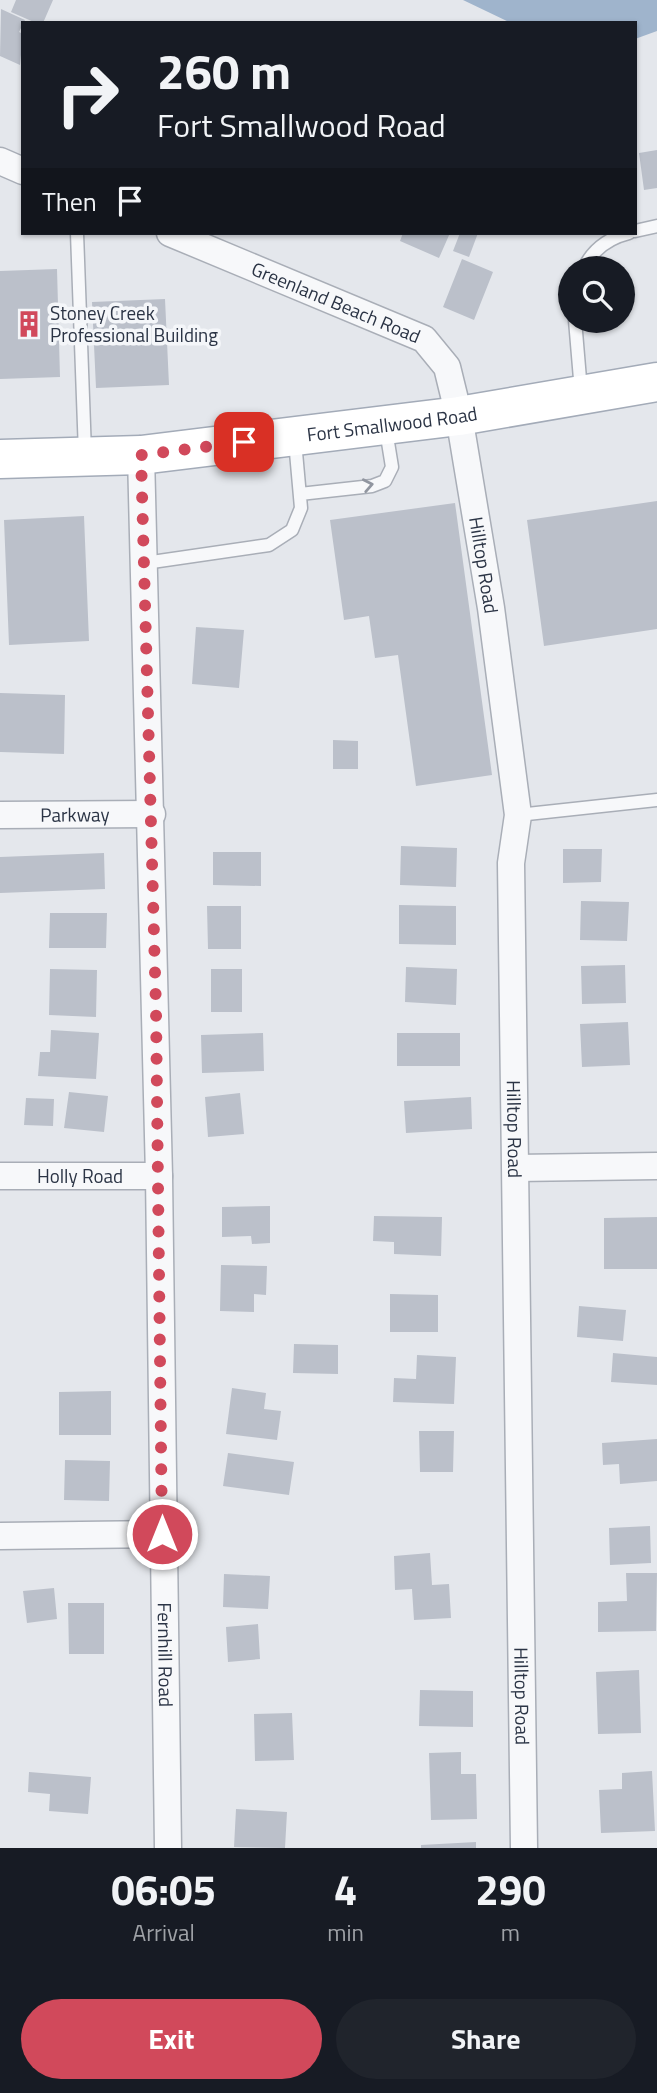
<!DOCTYPE html>
<html lang="en">
<head>
<meta charset="utf-8">
<style>
	body { margin:0; font-family:"Titillium Web",sans-serif; background:#20242c; color:#f1f3f6; height:100vh; display:flex; flex-direction:column; font-size:26px; white-space:nowrap }
	* { box-sizing:border-box; margin:0 }
	p { font-size:23px; color:#9ea1a6 }
	.icon { flex:none; width:38px; height:38px; fill:none; stroke:currentColor; stroke-width:2; stroke-linecap:round; stroke-linejoin:round }
	.map { position:relative; height:1848px; overflow:hidden }
	.details { display:flex; flex-direction:column; background:#171b24; flex:1 }
	.details>* { flex:none }
	.guide { position:absolute; left:21px; top:21px; width:616px; height:214px; border-radius:0px; box-shadow:0 2px 5px #0004; background:#171b24; color:#f1f3f6; overflow:hidden }
	.controls { position:absolute; left:558px; top:256px; display:grid; gap:14px }
	.controls a { display:grid; place-items:center; width:77px; height:77px; border-radius:50%; background:#171b24; box-shadow:0 2px 5px #0004; font-size:35px }
	.pin { position:absolute; display:grid; place-items:center; width:60px; height:60px; color:#fff; margin:-30px; border-radius:14px; box-shadow:0 4px 10px #0006 }
	.me { position:absolute; width:77px; margin:-38px; rotate:0deg; stroke-linejoin:round; filter:drop-shadow(0 0 5px #0008) }
	.turn { display:flex; align-items:center; gap:24px; height:147px; padding:0 21px; font-size:32px }
	.turn .icon { width:91px; height:91px; stroke-width:2.5 }
	.turn b { display:block; font-size:49px; line-height:60px }
	.then { display:flex; align-items:center; height:66px; padding:0 21px; background:#0003; gap:14px; font-size:26px }
	.eta { display:flex; justify-content:space-evenly; align-items:center; height:119px; text-align:center }
	.eta b { font-size:42px; font-weight:700; line-height:49px }
	.button { display:flex; gap:14px; margin-top:auto; padding:14px 21px }
	.button a { flex:1; height:80px; border-radius:42px; background:#d1495b; color:#fff; font-size:28px; font-weight:700; line-height:80px; text-align:center }
	.button a+a { background:#20242c; color:#f1f3f6 }
	.map>svg:first-child { display:block }
</style>
</head>
<body>
<div class="map">
<svg width="657" height="1848" viewBox="0 0 657 1848">
	<rect width="100%" height="100%" fill="#e4e7ec"/>
	<!-- water -->
	<path fill="#9fb4cc" d="M463 0H657V31L635 39V23H511Z"/>
	<!-- building -->
	<path fill="#bbc0ca" d="M16 0H53L43 23H36L11 12Z
		M1 9 25 20 19 32 23 34 20 65 0 56Z
		M657 150V188L644 190 639 153Z
		M403 233H450L439 258 400 241Z
		M460 233H478L469 257 453 251Z
		M462 259 493 272 474 320 443 307Z
		M57 269 60 377 0 379V271Z
		M165 299 169 385 96 388 92 302Z
		M657 501V629L544 646 527 520Z
		M455 503 492 775 416 786 398 655 375 658 369 616 344 620 330 520Z
		M84 516 89 641 9 645 4 520Z
		M196 627 244 630 239 688 192 684Z
		M0 693 65 695 64 754 0 752Z
		M333 740 358 741V769H333Z
		M401 846 457 848 456 887 400 885Z
		M563 849H602L601 882 563 883Z
		M213 852H261V886L213 885Z
		M104 853 105 889 0 893V857Z
		M581 901 629 902 627 941 580 940Z
		M399 905 456 906V945L399 944Z
		M207 906H241V949H208Z
		M50 913H107L106 948H49Z
		M625 965 626 1003 582 1004 581 966Z
		M406 967 457 969 456 1005 405 1002Z
		M50 969 97 970 96 1017 49 1015Z
		M211 969H242V1012H211Z
		M628 1022 630 1065 582 1067 580 1024Z
		M51 1030 99 1033 96 1079 38 1076 40 1052H50Z
		M263 1033 264 1071 202 1073 201 1035Z
		M397 1033H460V1066H397Z
		M69 1092 108 1096 104 1132 64 1128Z
		M240 1093 244 1134 208 1137 205 1097Z
		M471 1097 472 1129 406 1133 404 1101Z
		M26 1098 54 1099 53 1126 24 1125Z
		M270 1206V1243L252 1244 251 1236 222 1237V1207Z
		M374 1216 442 1217 441 1256 394 1254V1242L373 1241Z
		M657 1217V1269H604V1218Z
		M221 1265 267 1266 266 1295 254 1294V1312L220 1311Z
		M390 1294 438 1295V1332H390Z
		M579 1306 626 1310 623 1341 577 1337Z
		M294 1344 338 1345V1374L293 1373Z
		M613 1353 657 1357V1385L611 1382Z
		M417 1355 456 1357 454 1404 393 1402 394 1378 416 1379Z
		M232 1388 266 1393 264 1409 281 1411 277 1440 226 1434Z
		M111 1391V1435H59V1392Z
		M419 1431H454L453 1472H420Z
		M657 1439V1481L620 1484 619 1464 603 1465 602 1443Z
		M228 1453 294 1462 289 1495 223 1486Z
		M65 1460 110 1461 109 1501 64 1500Z
		M650 1526 651 1563 610 1565 609 1528Z
		M430 1553 432 1585 449 1584 451 1618 414 1620 412 1589 395 1590 394 1556Z
		M626 1573H657L656 1631 598 1632V1602L627 1601Z
		M224 1574 270 1576 268 1609 223 1607Z
		M54 1588 57 1619 27 1623 23 1591Z
		M68 1603H104V1654H69Z
		M258 1624 260 1659 228 1662 226 1627Z
		M639 1670 641 1733 598 1734 596 1672Z
		M420 1690 473 1691V1727L419 1726Z
		M292 1713 294 1760 255 1761 254 1714Z
		M461 1752V1774H476L477 1819 431 1820 429 1753Z
		M652 1771 655 1831 601 1833 599 1790 622 1789V1773Z
		M29 1772 91 1777 88 1814 49 1811 50 1794 28 1792Z
		M236 1809 287 1812 285 1848 234 1847Z
		M476 1842V1848H421V1845Z"/>
	<g fill="none" stroke-linecap="round" stroke-linejoin="round">
		<defs>
			<path id="lane" d="M635 231 657 226
				M77 233 85 453
				M584 268C593 249 609 238 629 233
				M575 320 581 391
				M300 494 372 486 385 481 392 467 386 430
				M145 563 269 545 292 530 301 508 295 441
				M518 815 657 800"/>
			<g id="street">
				<path d="M0 161 23 171"/>
				<path id="s1" d="M170 233 424 339 447 367 459 416 491 608 518 815 511 863 524 1848"/>
				<path id="s2" d="M141 455 159 1176 168 1848"/>
				<path id="s3" d="M0 815 152 814"/>
				<path d="M516 1168 657 1166"/>
				<path id="s4" d="M0 1176H159"/>
				<path d="M0 1536 162 1534"/>
			</g>
			<g id="primary">
				<path id="s5" d="M0 459 141 455 459 416 657 382"/>
			</g>
		</defs>
		<!-- lane casing -->
		<use href="#lane" stroke="#a9aeb7" stroke-width="15"/>
		<!-- street casing -->
		<use href="#street" stroke="#a9aeb7" stroke-width="29"/>
		<!-- primary casing -->
		<use href="#primary" stroke="#a3abb8" stroke-width="41"/>
		<!-- lane -->
		<use href="#lane" stroke="#f7f8fa" stroke-width="12"/>
		<!-- street -->
		<use href="#street" stroke="#f7f8fa" stroke-width="26"/>
		<!-- primary -->
		<use href="#primary" stroke="#fff" stroke-width="38"/>
	</g>
	<!-- one-way arrows -->
	<defs><path id="oneway-chevron" d="M-2-3.5L2.5 0L-2 3.5" fill="none" stroke-width="1.6" stroke-linecap="round" stroke-linejoin="round" transform="scale(1.75)"/></defs>
	<use stroke="#9196a0" href="#oneway-chevron" transform="translate(368 485) rotate(-11)"/>
	<g fill="none" stroke-linecap="round" stroke-linejoin="round">
		<!-- route -->
		<path stroke="#d1495b" stroke-width="12" stroke-dasharray="0 21.6" d="M162 1534 156 1009 141 455 244 442"/>
	</g>
	<!-- icons -->
	<defs>
		<symbol id="building-bare" viewBox="-9 -9 18 18"><path d="M-4-6H4V6H1V3H-1V6H-4ZM-2.5-4.3h1.7v1.8h-1.7ZM.8-4.3h1.7v1.8H.8ZM-2.5-1h1.7V.8h-1.7ZM.8-1h1.7V.8H.8Z" fill="#d1495b" stroke="#f4f6f9" stroke-width="2.5" paint-order="stroke"/></symbol>
	</defs>
	<g fill-rule="evenodd">
		<use href="#building-bare" x="10" y="305" width="38" height="38"/>
	</g>
	<g text-anchor="middle" stroke-width="7" stroke-linejoin="round" paint-order="stroke">
		<!-- street labels -->
		<g font-size="19" fill="#2b3445" stroke="#f4f6f9">
			<text dy="7" stroke="none"><textPath href="#s1" startOffset="180">Greenland Beach Road</textPath></text>
			<text dy="7" stroke="none"><textPath href="#s5" startOffset="394">Fort Smallwood Road</textPath></text>
			<text dy="7" stroke="none"><textPath href="#s1" startOffset="513">Hilltop Road</textPath></text>
			<text dy="7" stroke="none"><textPath href="#s3" startOffset="75">Parkway</textPath></text>
			<text dy="7" stroke="none"><textPath href="#s1" startOffset="1080">Hilltop Road</textPath></text>
			<text dy="7" stroke="none"><textPath href="#s4" startOffset="80">Holly Road</textPath></text>
			<text dy="7" stroke="none"><textPath href="#s2" startOffset="1200">Fernhill Road</textPath></text>
			<text dy="7" stroke="none"><textPath href="#s1" startOffset="1647">Hilltop Road</textPath></text>
		</g>
		<!-- poi labels -->
		<g font-size="19" fill="#2b3445" stroke="#f4f6f9" text-anchor="start">
			<text x="50" y="320">Stoney Creek<tspan x="50" dy="22">Professional Building</tspan></text>
		</g>
	</g>
</svg>
<div class="controls">
<a><svg class="icon" aria-label="search" viewBox="0 0 24 24"><circle cx="10" cy="10" r="6"/><path d="M15 15l6 6"/></svg></a>
</div>
<div class="pin" style="left:244px;top:442px;background:#d93025"><svg class="icon" aria-label="arrive" viewBox="0 0 24 24"><path d="M6 21V4h12l-3 4 3 4H6"/></svg></div>
<svg class="me" style="left:162px;top:1534px" viewBox="-20 -20 40 40"><circle r="17" fill="#d1495b" stroke="#fff" stroke-width="3"/><path d="M0-11L8 9 0 5-8 9z" fill="#fff"/></svg>
<div class="guide">
<div class="turn"><svg class="icon" aria-label="right" viewBox="0 0 24 24"><path d="M7 20v-9h11M14 6l5 5-5 5"/></svg><div><b>260 m</b>Fort Smallwood Road</div></div>
<div class="then">Then<svg class="icon" aria-label="arrive" viewBox="0 0 24 24"><path d="M6 21V4h12l-3 4 3 4H6"/></svg></div>
</div>
</div>
<section class="details">
<div class="eta">
<div><b>06:05</b><p>Arrival</p></div>
<div><b>4</b><p>min</p></div>
<div><b>290</b><p>m</p></div>
</div>
<div class="button"><a>Exit</a><a>Share</a></div>
</section>
</body>
</html>
